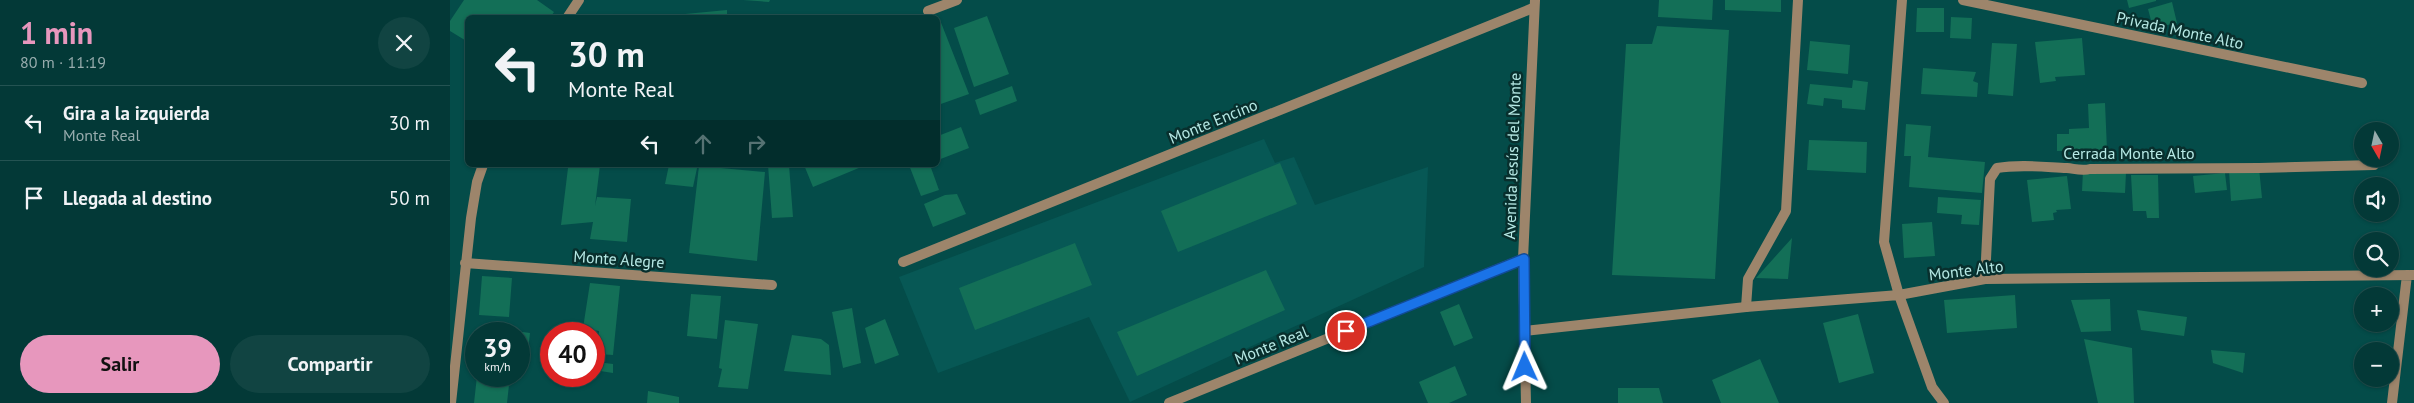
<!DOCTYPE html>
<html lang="es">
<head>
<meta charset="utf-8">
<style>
	body { margin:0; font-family:"PT Sans",sans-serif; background:#114442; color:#f1f3f6; height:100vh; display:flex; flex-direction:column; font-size:19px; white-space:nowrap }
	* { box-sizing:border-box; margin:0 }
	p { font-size:16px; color:#97acad }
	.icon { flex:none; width:28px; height:28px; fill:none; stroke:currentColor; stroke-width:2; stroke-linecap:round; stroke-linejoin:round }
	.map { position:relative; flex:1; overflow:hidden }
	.sheet { display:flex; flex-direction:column; background:#033937; width:450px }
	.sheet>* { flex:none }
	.banner { position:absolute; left:15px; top:15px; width:475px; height:152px; border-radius:8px; box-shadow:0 1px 4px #0004,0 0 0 1px #245352; background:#033937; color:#f1f3f6; overflow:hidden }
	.needle { width:32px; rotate:171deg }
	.controls { position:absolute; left:1904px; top:122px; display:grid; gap:10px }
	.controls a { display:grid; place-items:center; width:45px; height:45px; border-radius:50%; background:#033937; box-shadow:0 1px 4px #0004,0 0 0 1px #245352; font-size:25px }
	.speed { position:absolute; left:15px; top:322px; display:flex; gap:10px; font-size:25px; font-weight:700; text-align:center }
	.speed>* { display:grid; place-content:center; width:65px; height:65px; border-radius:50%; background:#033937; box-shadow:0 1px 4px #0004,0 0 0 1px #245352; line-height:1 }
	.speed small { font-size:12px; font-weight:400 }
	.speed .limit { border:8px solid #d22; background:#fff; color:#111 }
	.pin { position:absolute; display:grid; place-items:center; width:42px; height:42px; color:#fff; margin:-21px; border:2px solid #fff; border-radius:50%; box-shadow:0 1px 5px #0007 }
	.me { position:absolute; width:55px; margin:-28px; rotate:359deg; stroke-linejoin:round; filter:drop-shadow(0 0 4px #0008) }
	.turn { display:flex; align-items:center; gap:18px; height:105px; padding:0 20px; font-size:22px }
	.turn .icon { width:65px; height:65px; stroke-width:2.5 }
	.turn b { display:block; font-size:35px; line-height:42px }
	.lanes { display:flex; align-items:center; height:48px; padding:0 20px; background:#0003; justify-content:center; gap:25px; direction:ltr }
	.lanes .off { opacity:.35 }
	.round { display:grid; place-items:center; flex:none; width:52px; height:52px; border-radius:26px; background:#114442 }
	.overview { display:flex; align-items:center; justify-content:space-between; height:85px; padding:0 20px }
	h1 { font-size:30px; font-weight:700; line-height:38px; color:#e797bd }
	.primary-button { display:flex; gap:10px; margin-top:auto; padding:10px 20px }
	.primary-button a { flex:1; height:58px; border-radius:30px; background:#e797bd; color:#111; font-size:20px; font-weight:700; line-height:58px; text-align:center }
	.primary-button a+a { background:#114442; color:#f1f3f6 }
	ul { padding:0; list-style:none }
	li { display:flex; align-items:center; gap:15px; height:75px; padding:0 20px; border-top:1px solid #245352 }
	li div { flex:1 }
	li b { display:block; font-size:19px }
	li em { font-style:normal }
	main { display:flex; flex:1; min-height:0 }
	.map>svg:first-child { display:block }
</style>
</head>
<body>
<main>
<section class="sheet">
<div class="overview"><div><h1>1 min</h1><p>80 m · 11:19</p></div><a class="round"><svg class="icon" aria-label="close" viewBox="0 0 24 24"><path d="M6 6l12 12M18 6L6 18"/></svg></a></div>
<ul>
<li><svg class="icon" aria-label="left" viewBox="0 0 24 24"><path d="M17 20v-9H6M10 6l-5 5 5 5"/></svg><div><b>Gira a la izquierda</b><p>Monte Real</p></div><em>30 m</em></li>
<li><svg class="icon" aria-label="arrive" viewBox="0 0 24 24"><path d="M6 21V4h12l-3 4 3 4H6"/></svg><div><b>Llegada al destino</b></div><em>50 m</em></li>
</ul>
<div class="primary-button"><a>Salir</a><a>Compartir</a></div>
</section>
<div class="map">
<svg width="1964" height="403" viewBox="0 0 1964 403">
	<rect width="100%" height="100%" fill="#044c49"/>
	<!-- built -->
	<path fill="#075855" d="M814 139 825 163 844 157 865 205 978 167 974 267 680 402 639 317 488 373 449 277Z"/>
	<!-- building -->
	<path fill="#136f57" d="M14 0H87L104 12 100 18H18V42L0 31V21Z
		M293 0H320L319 2Z
		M1209 0H1263L1262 20 1208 17Z
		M1275 0H1331V12L1275 10Z
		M1677 0H1706V1L1679 8Z
		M1722 2 1727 23 1703 28 1698 9Z
		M1467 8H1494V32H1466Z
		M277 10V18H235V14Z
		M537 16 559 74 524 87 504 28Z
		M1501 17 1522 18 1521 39 1500 38Z
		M490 20 519 94 488 105V21Z
		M1207 26 1279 30 1265 279 1162 275 1176 44H1202Z
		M1632 38 1635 75 1605 77 1606 81 1590 83 1585 42Z
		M1360 41 1400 45 1398 74 1357 70Z
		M1542 43 1567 44 1563 96 1538 94Z
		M1473 68 1526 72 1523 81 1528 83 1527 97 1471 94Z
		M1403 80 1418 82 1415 110 1392 108V100L1374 98 1373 106 1357 104 1360 84 1402 88Z
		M562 86 567 101 530 115 525 100Z
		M1655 103 1657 150 1607 151V134H1619V129L1639 128 1638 104Z
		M1456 124 1481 126 1478 157 1535 162 1532 193 1459 187 1461 156H1454Z
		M511 127 519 148 488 160V136Z
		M1359 140 1417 142 1416 173 1357 170Z
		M830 163 847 204 728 252 711 211Z
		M140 165H150L145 206 147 197 181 199 177 242 140 239 143 222 111 225 118 168Z
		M219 165 247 168 243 187 215 184Z
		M318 165H339L343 217 322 218Z
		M354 165H416L363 187Z
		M459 165H480L489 190 471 196Z
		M249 166 315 172 307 261 239 253Z
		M1809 168 1812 198 1781 201 1779 171Z
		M1633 171 1676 173 1675 193 1632 191Z
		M1775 173 1777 190 1745 193 1743 176Z
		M1681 175H1708L1709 218H1697L1696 211H1683Z
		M1617 176 1621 209 1606 210 1607 212 1603 213 1604 220 1582 222 1577 180Z
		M507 194 516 214 483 227 474 204 495 195Z
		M1488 197 1531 200 1529 225 1511 224 1512 215 1487 213Z
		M1482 222 1485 256 1454 258 1452 224Z
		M1342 238 1338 279 1306 278Z
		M625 243 642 285 525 330 509 288Z
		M816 270 835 310 687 376 667 332Z
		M32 276 62 278 59 317 29 315Z
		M140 283 170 286 163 355 148 354 147 362 163 364V373L144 370V347H149V331L133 328Z
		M241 294 271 296 267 339 237 336Z
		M1565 295 1567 328 1497 333 1494 300Z
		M1660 299 1661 331 1631 332 1621 300Z
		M1009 304 1023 338 1004 346 990 312Z
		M402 308 411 363 393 368 382 312Z
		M1687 310 1737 317 1734 336 1691 330Z
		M1408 314 1424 373 1389 383 1373 323Z
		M435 319 449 355 425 364 415 328Z
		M275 320 308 324 298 389 268 387 272 369 269 368Z
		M51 329 80 333 77 358 69 357V334H50Z
		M342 335 371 339 379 345 381 375 334 371Z
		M1634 339 1682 348 1684 403H1648Z
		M1761 350 1795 353 1793 373 1763 363Z
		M1310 359 1329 403H1271L1262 380Z
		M1005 366 1017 395 999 403H978L969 382Z
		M27 376H60L57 403H24Z
		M1168 388H1209L1213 403H1168Z
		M198 391 229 397V403H197Z"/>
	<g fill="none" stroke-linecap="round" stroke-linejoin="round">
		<!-- service -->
		<path stroke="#9d856b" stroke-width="10" d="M1296 307 1298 279 1336 211 1348 0"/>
		<!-- minor -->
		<path stroke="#9d856b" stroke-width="10" d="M1452 0 1434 242 1449 295 1482 387 1494 403
			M1513 0 1912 83
			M478 11 507 0
			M117 18 129 0
			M453 262 1083 8
			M15 263 322 285
			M1535 279 1540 179 1547 168C1570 164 1594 167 1617 168 1626 169 1632 171 1640 169L1809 168 1924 165
			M1074 331 1296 307 1449 295 1535 279 1964 275
			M1 403 21 218 27 182 33 165
			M719 403 1073 259
			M1942 403 1957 275"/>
		<!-- tertiary -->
		<path stroke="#9d856b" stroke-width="10" d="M1076 403 1073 259 1085 0"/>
	</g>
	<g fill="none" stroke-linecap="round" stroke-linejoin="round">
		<defs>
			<path id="route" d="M896 331 1074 259 1075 367"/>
		</defs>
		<!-- route casing -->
		<use href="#route" stroke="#114b97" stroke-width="12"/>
		<!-- route -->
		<use href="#route" stroke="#1a73e8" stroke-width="9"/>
	</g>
	<g text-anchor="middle" stroke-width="5" stroke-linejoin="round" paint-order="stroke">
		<!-- street labels -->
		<g font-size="16" fill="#b6e9e5" stroke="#082f2d">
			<text transform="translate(1730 30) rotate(12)" y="6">Privada Monte Alto</text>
			<text transform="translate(763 121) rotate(-22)" y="6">Monte Encino</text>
			<text x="1679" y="159">Cerrada Monte Alto</text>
			<text transform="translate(1062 156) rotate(-88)" y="6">Avenida Jesús del Monte</text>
			<text transform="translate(169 259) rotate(4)" y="6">Monte Alegre</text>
			<text transform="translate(1516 270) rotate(-7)" y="6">Monte Alto</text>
			<text transform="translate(821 345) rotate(-22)" y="6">Monte Real</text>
		</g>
	</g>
</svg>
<div class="controls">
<a><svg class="needle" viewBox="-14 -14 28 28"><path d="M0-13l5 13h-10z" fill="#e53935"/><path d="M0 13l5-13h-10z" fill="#97acad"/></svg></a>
<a><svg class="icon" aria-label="sound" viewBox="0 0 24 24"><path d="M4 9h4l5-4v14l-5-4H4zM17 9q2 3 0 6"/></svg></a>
<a><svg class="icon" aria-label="search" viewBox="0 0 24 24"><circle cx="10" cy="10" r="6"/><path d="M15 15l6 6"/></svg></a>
<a>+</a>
<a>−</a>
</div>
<div class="speed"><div>39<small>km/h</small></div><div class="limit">40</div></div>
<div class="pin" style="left:896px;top:331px;background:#d93025"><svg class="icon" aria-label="arrive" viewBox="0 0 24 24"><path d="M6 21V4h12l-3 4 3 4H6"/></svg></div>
<svg class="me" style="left:1075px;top:367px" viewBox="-20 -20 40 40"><path d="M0-17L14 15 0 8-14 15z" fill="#1a73e8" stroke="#fff" stroke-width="4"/></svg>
<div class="banner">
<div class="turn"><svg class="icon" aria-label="left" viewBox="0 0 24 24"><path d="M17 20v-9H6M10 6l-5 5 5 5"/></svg><div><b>30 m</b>Monte Real</div></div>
<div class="lanes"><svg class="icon" aria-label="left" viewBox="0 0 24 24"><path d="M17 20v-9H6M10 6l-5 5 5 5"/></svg><svg class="icon off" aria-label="ahead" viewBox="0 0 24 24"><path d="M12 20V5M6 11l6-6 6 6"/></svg><svg class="icon off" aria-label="right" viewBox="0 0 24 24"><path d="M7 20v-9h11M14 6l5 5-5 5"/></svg></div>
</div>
</div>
</main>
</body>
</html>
